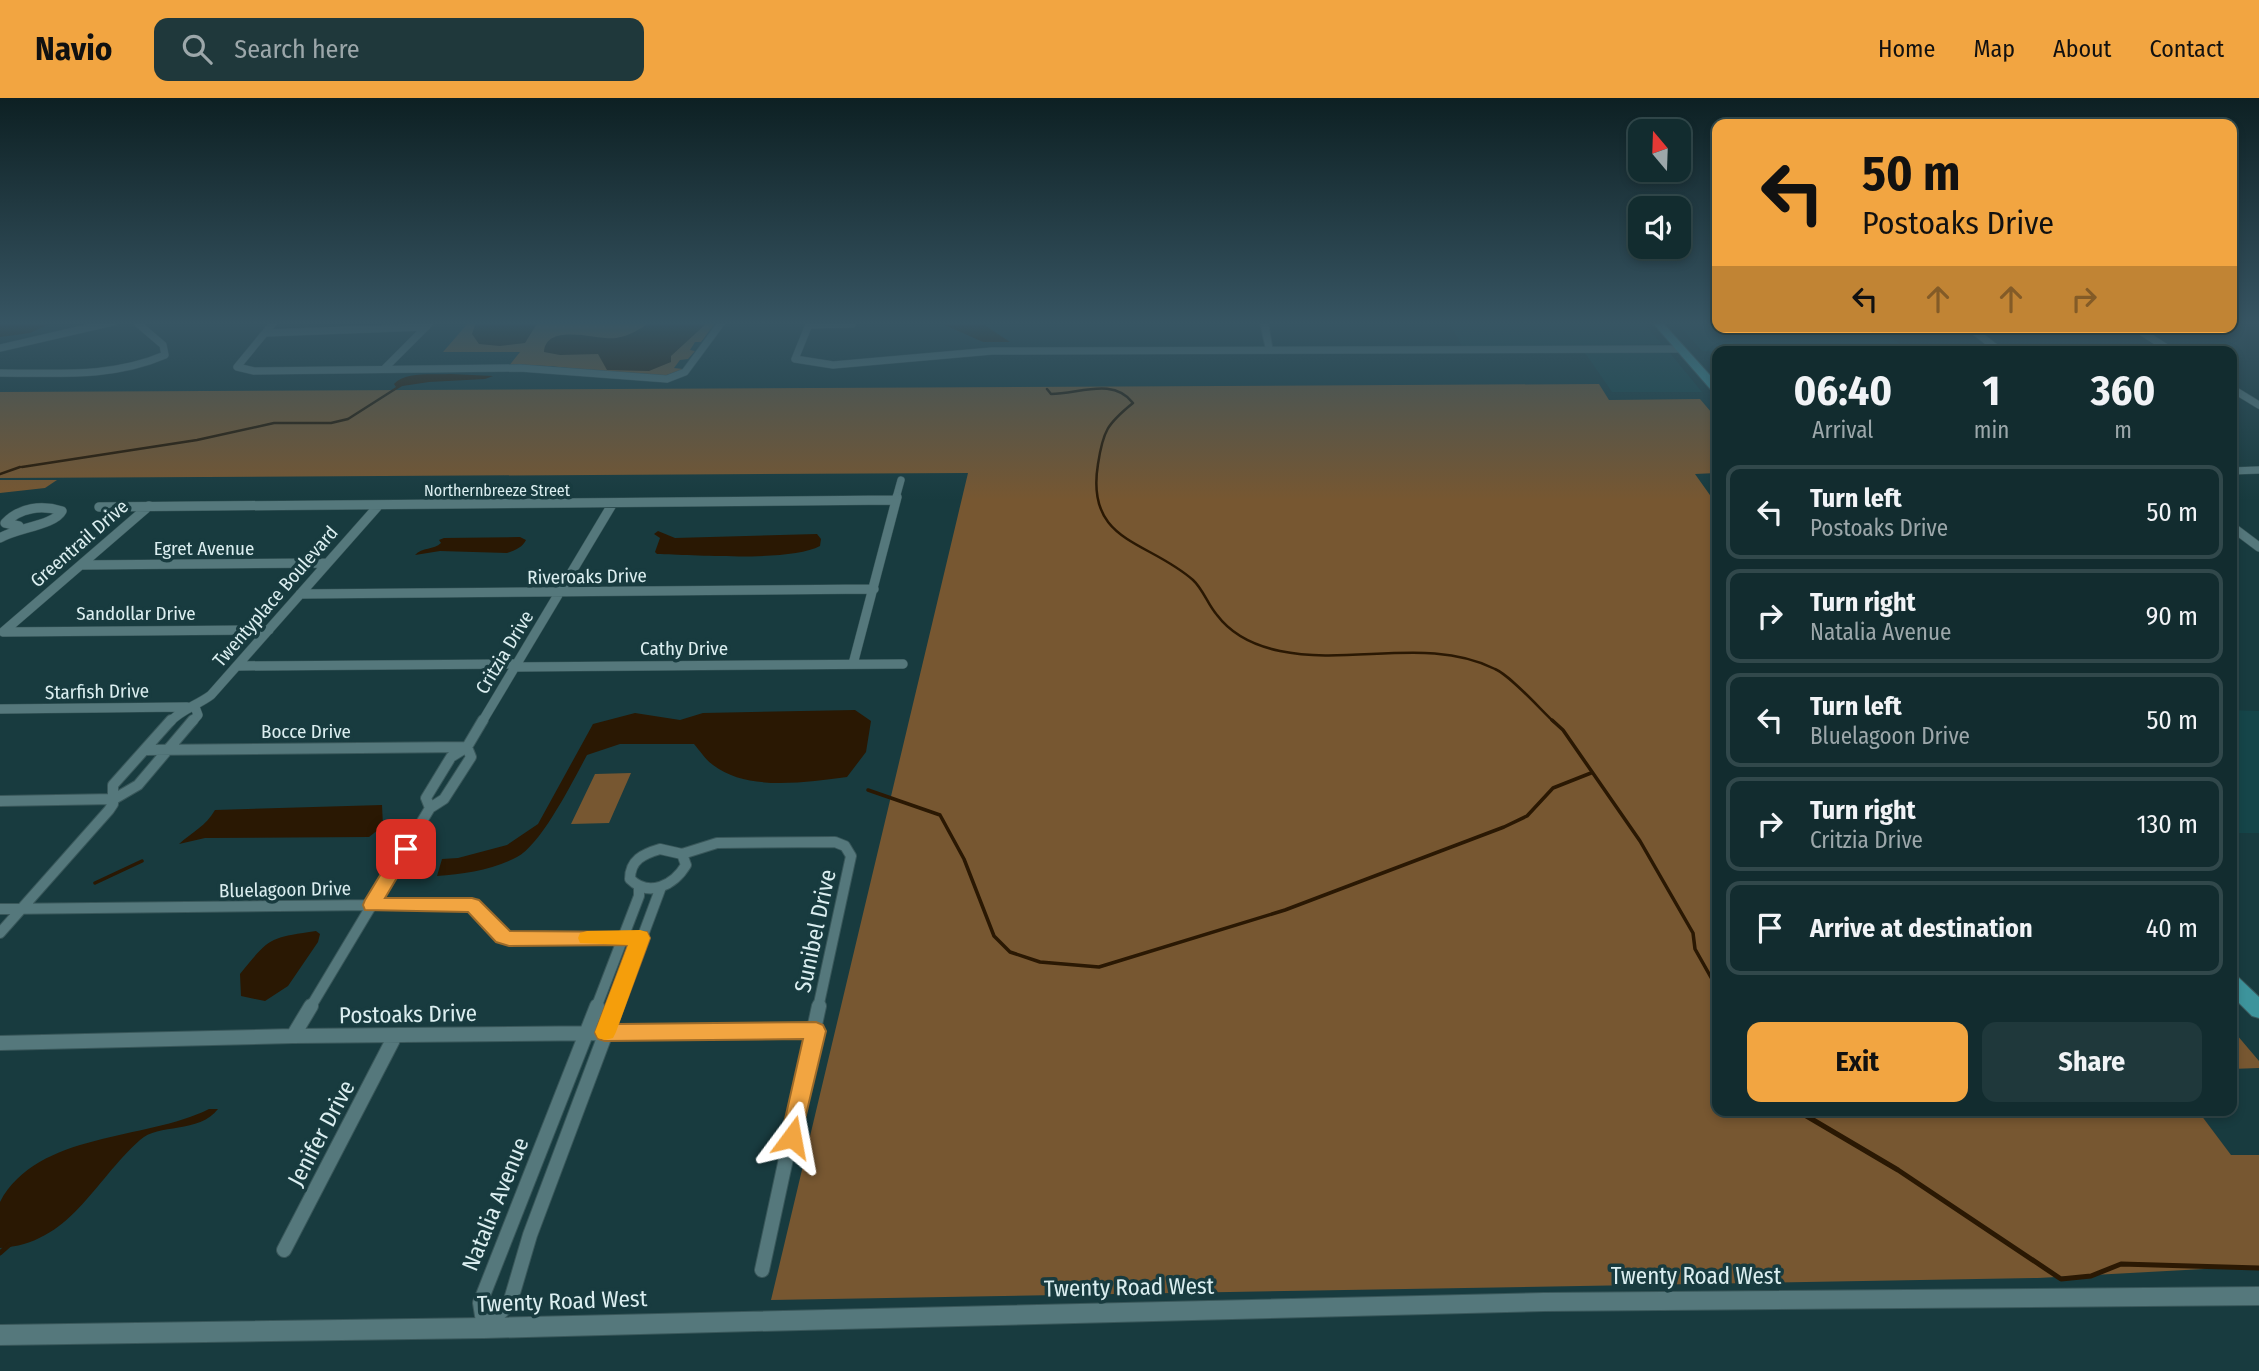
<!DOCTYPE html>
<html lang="en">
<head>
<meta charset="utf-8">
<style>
	body { margin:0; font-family:"Fira Sans Condensed",sans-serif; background:#1f383b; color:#f1f3f6; height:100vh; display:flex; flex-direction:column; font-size:26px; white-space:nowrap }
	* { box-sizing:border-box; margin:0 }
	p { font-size:23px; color:#9ca7aa }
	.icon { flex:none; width:38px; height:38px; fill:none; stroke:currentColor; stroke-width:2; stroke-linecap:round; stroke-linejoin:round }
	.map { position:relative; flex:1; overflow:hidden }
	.side { position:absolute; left:1712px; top:248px; width:525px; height:770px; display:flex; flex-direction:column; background:#122c2f; border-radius:14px; box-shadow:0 4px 10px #0003,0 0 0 2px #31484b }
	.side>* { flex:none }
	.banner { position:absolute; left:1712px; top:21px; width:525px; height:214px; border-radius:14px; box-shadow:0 4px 10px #0003,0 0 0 2px #31484b; background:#f2a541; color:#111; overflow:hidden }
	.needle { width:46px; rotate:341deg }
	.tools { position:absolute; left:1628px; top:21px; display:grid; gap:14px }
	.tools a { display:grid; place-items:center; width:63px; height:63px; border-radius:14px; background:#122c2f; box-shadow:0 4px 10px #0003,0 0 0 2px #31484b; font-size:35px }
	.pin { position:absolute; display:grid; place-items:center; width:60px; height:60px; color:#fff; margin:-30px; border-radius:14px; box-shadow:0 4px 10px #0006 }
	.me { position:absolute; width:77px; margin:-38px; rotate:13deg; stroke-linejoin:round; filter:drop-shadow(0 0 5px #0008) }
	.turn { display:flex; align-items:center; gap:24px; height:147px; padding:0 35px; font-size:32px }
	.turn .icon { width:91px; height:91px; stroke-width:2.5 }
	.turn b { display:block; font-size:49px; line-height:60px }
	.lanes { display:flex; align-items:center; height:66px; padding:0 35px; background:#0003; justify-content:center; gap:35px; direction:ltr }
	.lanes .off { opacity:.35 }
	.eta { display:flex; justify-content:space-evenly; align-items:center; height:119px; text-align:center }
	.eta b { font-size:42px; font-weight:700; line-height:49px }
	.button { display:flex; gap:14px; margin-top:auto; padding:14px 35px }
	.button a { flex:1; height:80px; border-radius:14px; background:#f2a541; color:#111; font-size:28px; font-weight:700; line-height:80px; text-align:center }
	.button a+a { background:#1f383b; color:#f1f3f6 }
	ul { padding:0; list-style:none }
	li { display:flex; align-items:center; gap:21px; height:94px; margin:0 14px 10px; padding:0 21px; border:4px solid #31484b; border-radius:14px }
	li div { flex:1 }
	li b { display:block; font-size:26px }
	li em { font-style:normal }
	header { display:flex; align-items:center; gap:42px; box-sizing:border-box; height:98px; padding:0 35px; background:#f2a541; color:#111 }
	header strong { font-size:33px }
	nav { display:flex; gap:38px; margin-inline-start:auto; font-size:24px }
	.search { width:490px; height:63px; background:#1f383b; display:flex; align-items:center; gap:18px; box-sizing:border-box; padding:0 24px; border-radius:14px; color:#9ca7aa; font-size:26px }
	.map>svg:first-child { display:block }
</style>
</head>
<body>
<header>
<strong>Navio</strong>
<div class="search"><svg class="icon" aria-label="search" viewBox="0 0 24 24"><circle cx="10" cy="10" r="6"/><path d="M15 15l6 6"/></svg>Search here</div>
<nav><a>Home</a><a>Map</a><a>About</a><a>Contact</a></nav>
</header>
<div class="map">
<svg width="2259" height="1273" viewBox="0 0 2259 1273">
	<rect width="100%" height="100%" fill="#183b3f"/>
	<!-- built -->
	<path fill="#154549" d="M1449 224H1643L1662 246 1463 250Z
		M1676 224H1717V229H1879L1907 252 1702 253Z
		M1585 255H1670L1702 294H1612Z
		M2231 612 2259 613V735H2231Z"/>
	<!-- green -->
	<path fill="#775731" d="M469 224H716L701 244H695L690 252 695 253 688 261 680 262 674 270 683 271C652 289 594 272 558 269 542 267 525 268 508 269L520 254H443Z
		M1599 286 1609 302 1700 301 1717 321V375L1695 376 1717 407V1013H2198L2231 1057H2259V1168L2038 1180 771 1202 968 375 0 380V294Z
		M0 382H57L45 390 0 395Z
		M631 675 609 725 571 726 595 676Z
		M2231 930 2259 963V970L2231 971Z"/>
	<!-- water -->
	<path fill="#2a1803" d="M0 224H48L47 227 30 235 0 239Z
		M476 224H538L525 245 500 248 479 246 472 236Z
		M651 224H708L671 258V264L649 273 607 272 598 256 560 257 544 254C546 223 600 243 616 240 629 238 640 231 651 224Z
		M938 224H980L1010 244H983Z
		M450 276 493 278 485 281 429 284 396 289 394 286C405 273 434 277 450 276Z
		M658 433 675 440 817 436 821 441 820 448C790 464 695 457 657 456L655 454 660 440 654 436Z
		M520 439 526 442C523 449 514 453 507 455L440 453 415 457C422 449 434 452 441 445L439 442 444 440Z
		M855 612 871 623 866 654 847 679C806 684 748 694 713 667 706 662 700 653 694 646H620L587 657C573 683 541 747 517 759 492 772 464 776 437 778L442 761 458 760 507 747 538 726 593 626 635 615 680 622 703 615Z
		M382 707 383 728 369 739 205 740 179 746C192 734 206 728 215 712Z
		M316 833 320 836 318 844 288 888 265 903 241 898 240 876C270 839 269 840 316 833Z
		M209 1011H218C199 1036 158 1025 140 1042 93 1084 70 1146 0 1150V1104C38 1033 145 1043 209 1011Z"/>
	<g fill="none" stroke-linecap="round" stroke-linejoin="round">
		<!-- stream-far2 -->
		<path stroke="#2a1803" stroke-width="2.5" d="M52 224H59
			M1047 291 1051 296C1079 296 1113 279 1133 305 1107 326 1103 333 1098 366 1085 445 1148 442 1193 482 1203 491 1208 507 1217 517 1232 537 1256 548 1280 553 1351 568 1429 538 1495 571 1511 578 1540 611 1554 624
			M22 369 197 342 274 325H331L348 321 403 286
			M0 376 20 369"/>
		<!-- stream-far1 -->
		<path stroke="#2a1803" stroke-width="3.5" d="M1552 622 1563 632 1640 743 1693 835 1695 851 1717 890
			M868 692 940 717 964 761 994 838 1010 854 1040 864 1099 869 1285 812 1504 729 1527 718 1553 690 1591 675
			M95 785 142 763"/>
		<!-- stream -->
		<path stroke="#2a1803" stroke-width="5" d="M1798 1013 1898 1072 2061 1181 2091 1178 2121 1166 2259 1170
			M0 1155 9 1147"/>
		<defs>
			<path id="minor-far3" d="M274 224 237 269 254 273 520 270 667 281 685 274 722 224
				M810 224 795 261 833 267 992 253 1680 251
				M809 227 852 226
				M1969 229 2001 254
				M2134 229 2173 254
				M266 235 425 229
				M0 250 113 224
				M385 270 431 224
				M0 275C57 275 112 280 165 257L163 247 136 224
				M2231 290 2259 307
				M2231 373 2259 372
				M896 400 901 382"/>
			<path id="minor-far2" d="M99 409 896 402
				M2231 428 2259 449
				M0 440C16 430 55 427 62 413 42 407 20 409 5 425L19 428
				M81 467 327 465
				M300 496 874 491
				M3 534 269 532
				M3 534 149 408
				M853 566 897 399
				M238 568 517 566
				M515 569 903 566
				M0 611 187 609
				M170 624C180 612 198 607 211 597L379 407
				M192 624 198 617 195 609
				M482 624 613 405"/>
			<path id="minor-far1" d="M145 652 466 649
				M0 703 114 701 138 687 193 622
				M430 710 426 700 451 659 467 649 483 622
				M660 751 682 756 686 767C674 787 649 800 630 781 630 762 643 756 660 751Z
				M682 756 717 745 835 744 845 748 851 758 818 910
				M0 811 466 806C485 812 492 832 509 841L640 840
				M0 835 109 712 113 706V687L171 622
				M310 910 430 710 444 701 471 659 467 649
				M596 910 639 798V789
				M616 910 661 789"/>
			<path id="minor" d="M293 938 311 908
				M0 945 293 938 816 933
				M284 1152 395 938
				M762 1172 819 908
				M487 1227 510 1205 530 1137 616 908
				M484 1230 480 1205 597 908"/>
			<path id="tertiary" d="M1260 224H1268L1273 254 1266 252Z
				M2259 1189V1207L1544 1213 484 1240 0 1247V1227L484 1220 1544 1195Z"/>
			<path id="primary" d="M1652 224H1662L1717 285V295L1713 294Z
				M2231 876 2238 879 2259 899V920L2252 918 2231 897Z"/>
		</defs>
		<!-- minor-far3 casing -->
		<use href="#minor-far3" stroke="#39575a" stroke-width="8"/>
		<!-- minor-far2 casing -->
		<use href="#minor-far2" stroke="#39575a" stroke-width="10"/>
		<!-- minor-far1 casing -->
		<use href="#minor-far1" stroke="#39575a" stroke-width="12"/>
		<!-- minor casing -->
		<use href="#minor" stroke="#39575a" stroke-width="16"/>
		<!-- tertiary casing -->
		<use href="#tertiary" stroke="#39575a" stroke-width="2"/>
		<!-- primary casing -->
		<use href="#primary" stroke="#39575a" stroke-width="2"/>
		<!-- minor-far3 -->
		<use href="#minor-far3" stroke="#55787c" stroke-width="7"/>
		<!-- minor-far2 -->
		<use href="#minor-far2" stroke="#55787c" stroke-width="9"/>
		<!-- minor-far1 -->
		<use href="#minor-far1" stroke="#55787c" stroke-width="10"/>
		<!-- minor -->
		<use href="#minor" stroke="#55787c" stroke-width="14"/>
		<!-- tertiary -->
		<use href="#tertiary" fill="#55787c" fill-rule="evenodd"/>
		<!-- primary -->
		<use href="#primary" fill="#3d949c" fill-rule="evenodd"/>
	</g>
	<!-- sky -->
	<linearGradient id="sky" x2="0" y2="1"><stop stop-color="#0d2023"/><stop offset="0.56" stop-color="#375563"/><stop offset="1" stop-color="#375563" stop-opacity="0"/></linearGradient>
	<rect width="2259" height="402" fill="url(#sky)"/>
	<!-- route -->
	<path fill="#f2a541" stroke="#9d6b2a" stroke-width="2" d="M406 744 412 746 414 751 385 800H472L479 802 510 833 647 834 650 840 618 926 816 924 823 927 826 933 799 1046 792 1049 784 1046 781 1039 803 941 605 943 598 941 595 935 628 847 509 848 496 844 468 814 365 812 363 807 365 802 399 746Z"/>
	<!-- slow -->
	<path fill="#f59e0b" d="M640 832 647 834 650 840 616 934 613 940 605 942 598 940 595 934 628 847 580 845 578 840 580 835 587 833Z"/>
	<g text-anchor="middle" stroke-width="7" stroke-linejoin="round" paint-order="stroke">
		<!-- far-street labels -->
		<g font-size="16" fill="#dbeef0" stroke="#183b3f">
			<text x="497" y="398">Northernbreeze Street</text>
		</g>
		<!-- street labels -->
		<g font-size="19" fill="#dbeef0" stroke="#183b3f">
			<text transform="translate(79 445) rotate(-41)" y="7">Greentrail Drive</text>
			<text x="204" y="457">Egret Avenue</text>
			<text transform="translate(587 478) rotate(-1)" y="7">Riveroaks Drive</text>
			<text transform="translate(275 498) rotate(-49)" y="7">Twentyplace Boulevard</text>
			<text x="136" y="522">Sandollar Drive</text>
			<text x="684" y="557">Cathy Drive</text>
			<text transform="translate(504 554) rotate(-59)" y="7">Critzia Drive</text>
			<text transform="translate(97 593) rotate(-1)" y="7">Starfish Drive</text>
			<text x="306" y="640">Bocce Drive</text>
			<text transform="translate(285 791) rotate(-1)" y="7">Bluelagoon Drive</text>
		</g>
		<!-- near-street labels -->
		<g font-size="23" fill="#dbeef0" stroke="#183b3f">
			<text transform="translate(815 833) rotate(-78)" y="8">Sunibel Drive</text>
			<text transform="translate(408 916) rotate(-1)" y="8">Postoaks Drive</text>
			<text transform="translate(321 1035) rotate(-62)" y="8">Jenifer Drive</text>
			<text transform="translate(495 1106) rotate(-68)" y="8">Natalia Avenue</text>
			<text x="1696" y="1186">Twenty Road West</text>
			<text transform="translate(1129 1189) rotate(-1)" y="8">Twenty Road West</text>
			<text transform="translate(562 1203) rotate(-2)" y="8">Twenty Road West</text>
		</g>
	</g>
</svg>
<div class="tools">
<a><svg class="needle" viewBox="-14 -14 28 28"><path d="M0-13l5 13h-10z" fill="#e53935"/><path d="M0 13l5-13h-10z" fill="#9ca7aa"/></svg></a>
<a><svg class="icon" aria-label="sound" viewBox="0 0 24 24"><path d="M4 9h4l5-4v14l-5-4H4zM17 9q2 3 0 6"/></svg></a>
</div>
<div class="pin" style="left:406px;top:751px;background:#d93025"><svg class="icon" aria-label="arrive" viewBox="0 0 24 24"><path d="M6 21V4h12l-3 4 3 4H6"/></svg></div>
<svg class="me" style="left:792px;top:1039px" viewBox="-20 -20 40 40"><path d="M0-17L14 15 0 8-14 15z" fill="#f2a541" stroke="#fff" stroke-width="4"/></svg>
<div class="banner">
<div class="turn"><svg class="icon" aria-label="left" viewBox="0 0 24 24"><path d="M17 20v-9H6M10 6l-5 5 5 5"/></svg><div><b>50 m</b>Postoaks Drive</div></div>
<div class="lanes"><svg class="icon" aria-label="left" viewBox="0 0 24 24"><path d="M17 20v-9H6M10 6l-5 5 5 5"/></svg><svg class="icon off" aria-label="ahead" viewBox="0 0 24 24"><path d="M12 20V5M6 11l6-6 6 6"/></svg><svg class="icon off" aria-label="ahead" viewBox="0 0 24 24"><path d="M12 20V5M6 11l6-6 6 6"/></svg><svg class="icon off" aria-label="right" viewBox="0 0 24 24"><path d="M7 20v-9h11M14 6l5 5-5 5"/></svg></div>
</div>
<section class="side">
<div class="eta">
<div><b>06:40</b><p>Arrival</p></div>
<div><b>1</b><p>min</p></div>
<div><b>360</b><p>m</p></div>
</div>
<ul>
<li><svg class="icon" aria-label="left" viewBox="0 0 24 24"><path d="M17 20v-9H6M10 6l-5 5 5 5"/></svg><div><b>Turn left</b><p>Postoaks Drive</p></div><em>50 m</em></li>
<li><svg class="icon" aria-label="right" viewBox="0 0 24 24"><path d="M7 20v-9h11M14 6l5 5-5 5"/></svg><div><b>Turn right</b><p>Natalia Avenue</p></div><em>90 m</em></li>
<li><svg class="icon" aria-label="left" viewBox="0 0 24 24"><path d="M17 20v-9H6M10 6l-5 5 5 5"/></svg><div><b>Turn left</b><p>Bluelagoon Drive</p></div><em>50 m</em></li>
<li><svg class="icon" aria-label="right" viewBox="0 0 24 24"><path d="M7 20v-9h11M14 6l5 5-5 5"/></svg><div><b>Turn right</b><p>Critzia Drive</p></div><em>130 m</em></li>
<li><svg class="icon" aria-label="arrive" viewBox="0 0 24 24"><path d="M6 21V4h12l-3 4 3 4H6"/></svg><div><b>Arrive at destination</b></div><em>40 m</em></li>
</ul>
<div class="button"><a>Exit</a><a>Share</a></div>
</section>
</div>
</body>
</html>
